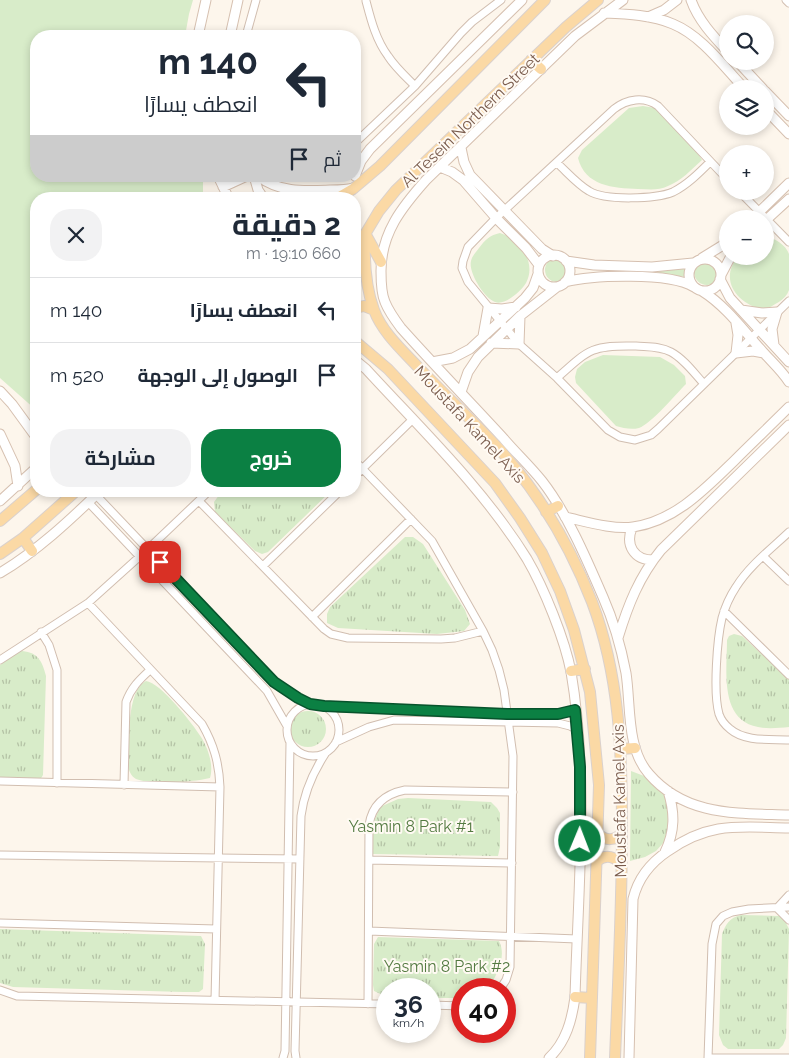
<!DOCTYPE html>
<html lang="ar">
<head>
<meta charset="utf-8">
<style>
	body { margin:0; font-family:Raleway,Cairo,sans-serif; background:#f2f2f3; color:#1f2937; direction:rtl; height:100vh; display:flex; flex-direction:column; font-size:19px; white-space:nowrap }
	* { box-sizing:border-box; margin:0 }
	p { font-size:16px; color:#747a83 }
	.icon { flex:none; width:28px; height:28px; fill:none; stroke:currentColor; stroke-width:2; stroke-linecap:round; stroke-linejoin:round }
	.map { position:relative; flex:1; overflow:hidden; direction:ltr }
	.sheet { position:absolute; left:30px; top:192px; width:331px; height:305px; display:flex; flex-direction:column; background:#fff; border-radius:20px; box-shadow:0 2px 8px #0003; direction:rtl }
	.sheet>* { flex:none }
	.hud { position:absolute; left:30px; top:30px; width:331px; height:152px; border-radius:20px; box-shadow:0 2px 8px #0003; direction:rtl; background:#fff; color:#1f2937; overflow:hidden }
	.controls { position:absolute; left:719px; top:15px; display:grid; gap:10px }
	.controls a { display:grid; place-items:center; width:55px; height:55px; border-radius:50%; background:#fff; box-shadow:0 2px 8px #0003; font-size:25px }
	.speed { position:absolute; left:376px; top:978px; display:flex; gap:10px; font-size:25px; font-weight:700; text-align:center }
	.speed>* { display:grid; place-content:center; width:65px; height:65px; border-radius:50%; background:#fff; box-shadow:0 2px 8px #0003; line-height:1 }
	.speed small { font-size:12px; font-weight:400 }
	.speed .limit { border:8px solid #d22; background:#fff; color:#111 }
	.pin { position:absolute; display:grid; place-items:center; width:42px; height:42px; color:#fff; margin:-21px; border-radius:10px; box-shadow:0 2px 8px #0006 }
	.me { position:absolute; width:55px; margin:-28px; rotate:1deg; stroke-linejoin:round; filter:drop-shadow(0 0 4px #0008) }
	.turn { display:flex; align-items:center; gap:18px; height:105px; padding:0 20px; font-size:22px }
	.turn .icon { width:65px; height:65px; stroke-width:2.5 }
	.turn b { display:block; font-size:35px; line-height:42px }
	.then { display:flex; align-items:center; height:48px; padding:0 20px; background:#0003; gap:10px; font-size:19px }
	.round { display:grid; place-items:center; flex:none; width:52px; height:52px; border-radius:20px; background:#f2f2f3 }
	.overview { display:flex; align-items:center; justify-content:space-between; height:85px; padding:0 20px }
	h1 { font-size:30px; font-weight:700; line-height:38px }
	.cta { display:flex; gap:10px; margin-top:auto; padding:10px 20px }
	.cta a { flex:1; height:58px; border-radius:20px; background:#0b8043; color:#fff; font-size:20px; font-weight:700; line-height:58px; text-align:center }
	.cta a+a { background:#f2f2f3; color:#1f2937 }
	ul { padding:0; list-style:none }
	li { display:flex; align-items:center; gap:15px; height:65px; padding:0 20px; border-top:1px solid #e0e1e3 }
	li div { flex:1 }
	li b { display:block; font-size:19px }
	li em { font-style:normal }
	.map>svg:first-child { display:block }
</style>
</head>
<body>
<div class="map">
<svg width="789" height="1058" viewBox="0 0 789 1058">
	<defs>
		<pattern id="grass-tufts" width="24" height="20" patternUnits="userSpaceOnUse" patternTransform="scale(1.25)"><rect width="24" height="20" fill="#d8ecc9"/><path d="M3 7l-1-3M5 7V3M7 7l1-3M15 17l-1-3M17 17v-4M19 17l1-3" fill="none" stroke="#b4c2a5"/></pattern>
	</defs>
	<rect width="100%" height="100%" fill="#fdf6ec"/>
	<!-- grass -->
	<path fill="url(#grass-tufts)" d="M222 491H331L268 552 262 554 255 551 215 512 214 502Z
		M405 537H413L423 544 465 610 470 624 464 631 437 634 338 628 327 623V614L330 607Z
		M734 634 742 636 789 679V727C779 728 767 729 758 727 719 720 727 670 727 640L729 636Z
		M19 651C37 651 42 660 46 676L43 775 40 780 0 778V665Z
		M146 681C160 682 193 724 201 737 208 748 214 765 210 778 195 782 150 785 136 779 131 776 129 771 128 766 129 746 126 690 146 681Z
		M290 729a18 18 0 1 1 36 0a18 18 0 1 1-36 0Z
		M631 771 652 779 669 798 670 827 665 841 656 851 645 857 630 861Z
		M408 798 491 802 497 808 500 813V847L498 856 372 854 373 824 380 807 398 799Z
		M741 915 779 916 784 919 789 929 786 1038 783 1045 779 1049H728L723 1045 719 1035 722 934C726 924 729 918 741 915Z
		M0 929 201 936 205 944 203 989 199 992H183L13 987 0 983Z
		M378 937 499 941C507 956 497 978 486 989H462V998H430V989H388L387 997 374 991 373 985 374 944Z"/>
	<!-- garden -->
	<path fill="#d8ecc9" d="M0 0H193L189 14 185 36H36V176H203V199H36V410L0 378Z
		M643 106 655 108 697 152 702 160C691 170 681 181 668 186 658 191 648 189 638 189 613 188 585 186 578 158L582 150 629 108Z
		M500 233C520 239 537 263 526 283 521 291 505 306 495 302 484 298 468 272 471 261 472 256 476 252 479 248 485 240 490 235 500 233Z
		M765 237C774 237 786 245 789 254 789 259 789 286 789 290 786 300 773 305 765 310 738 305 718 281 738 256H765Z
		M545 270a12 12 0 1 1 24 0a12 12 0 1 1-24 0Z
		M694 272a13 13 0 1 1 26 0a13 13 0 1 1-26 0Z
		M687 266 686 277 654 272Z
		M603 355 660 357 674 365 685 376 686 384C676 394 651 424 639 428 631 430 623 428 616 426L576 383 575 377 577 369 585 362Z"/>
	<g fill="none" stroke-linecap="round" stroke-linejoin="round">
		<defs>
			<path id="street" d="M786 0 789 3
				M366 1C371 20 376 40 388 56 395 67 405 76 415 86
				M246 36 256 0
				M355 143 415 86 461 33 472 22 501 0
				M557 163C567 172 577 184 589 191 605 201 656 199 673 192 687 185 699 173 710 162
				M728 180 658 106C644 96 627 99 614 109L496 218 468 247 463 261 462 268 468 282 519 344 557 378 608 430 620 437 635 440 651 435 658 429 789 301
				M739 191 789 242
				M557 378C589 349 592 345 636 346 648 347 660 346 671 352 684 359 694 373 704 384
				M355 461 432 541 483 631 492 650 499 670 504 690 513 756 510 967 506 980 500 989
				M355 476 413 419
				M96 495 274 682 286 691 310 704
				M199 501 324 629 331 634 348 638 441 639 455 638 483 631
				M88 502 267 691 287 726
				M789 532C771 549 749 566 736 587 730 596 725 607 722 618 717 639 713 693 719 714 721 720 725 725 730 729 745 742 770 739 789 740
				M764 557 789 581
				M263 566 340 491
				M88 603 202 724C214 745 219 763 220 787L215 1000
				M724 611 789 675
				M312 617 411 519
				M41 632 49 645 57 670V783
				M0 660 88 603 148 549 209 491
				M287 730a26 26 0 1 1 52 0a26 26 0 1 1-52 0Z
				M324 707 507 714 558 713 575 710
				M336 742 369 727 394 720 558 723 570 726 578 730
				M0 781 220 787
				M124 785 126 702C131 688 139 680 150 670
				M0 855 300 859
				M369 860 512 863
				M789 895 777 908 789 920
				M0 923 216 929
				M369 931 577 939
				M0 990 17 996 388 1004
				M368 1004 369 825C372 805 385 794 405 790L513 792
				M430 1005 462 1006
				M283 1058 285 1051 290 743
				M296 1058 295 1051 301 816C304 793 312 774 325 754
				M708 1058 712 944 716 924 723 916 732 912 749 909 789 907
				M708 1058H789"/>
			<path id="secondary" d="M623 0 575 36 426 180C402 207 381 233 381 271 381 281 381 293 385 302 389 312 395 320 401 328 435 366 470 402 504 439 516 453 530 466 542 481 567 513 587 560 603 597 614 622 621 647 626 673 631 705 626 748 649 774 686 817 738 813 789 815
				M691 0C698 20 713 36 728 52
				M604 13C627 14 652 15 673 24 702 36 724 67 745 89
				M648 17 664 10 677 0
				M198 36 206 0
				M230 36 238 0
				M737 61 763 89
				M765 91 789 116
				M765 109 789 134
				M461 148 464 162 470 175 542 249 553 256
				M440 167 452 172 463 180 496 218 526 248 539 265
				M218 176 229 199
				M254 176 258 190 264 199
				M258 176C280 193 304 191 330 190 338 190 347 190 353 188
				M355 176 361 161 370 149 522 0
				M223 187 247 176
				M752 219 789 183
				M765 221 789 199
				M538 271a16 16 0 1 1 32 0a16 16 0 1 1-32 0Z
				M702 258 728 242
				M689 275a16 16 0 1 1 32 0a16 16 0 1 1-32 0Z
				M566 261 594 265 652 267 693 263
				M721 275 731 256
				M720 279 730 298 789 362
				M565 282C592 275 670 272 694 287
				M702 291C726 306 744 331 763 352 772 362 782 371 789 382
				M741 310 762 313 777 312 772 329 774 345
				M736 323 738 335 736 353 753 351 764 353
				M483 336 488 308 502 309 516 307
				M491 343 519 344 520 316
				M355 360 366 369C422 430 483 488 527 559 544 588 565 640 571 672 589 778 578 891 575 997 572 1020 566 1042 549 1058
				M432 362 453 358 470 349 525 298 533 288 538 274
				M0 391 12 404 36 437
				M461 392 468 372 478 357 520 316 557 287
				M0 434 15 466 18 486
				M0 501 36 468
				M565 517C584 521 613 530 633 527 675 521 705 489 734 461 752 443 771 425 789 407
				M632 528C625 545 634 560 653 560
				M0 573C37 551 69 521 100 491
				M618 638C628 605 639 577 661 550L789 425
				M665 852C675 831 675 813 668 791
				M629 1058 633 899C638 878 650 863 668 851 710 821 740 827 789 828"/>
			<path id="primary" d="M531 60 541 69
				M336 199 353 189 380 166 545 0
				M365 234C364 259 365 286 374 310 382 332 402 350 418 367 445 395 475 423 501 451 540 495 571 548 592 602 620 676 622 753 622 831 622 907 618 982 615 1058
				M366 235 381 262
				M355 251 379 211 396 190 566 27 598 0
				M355 308 364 306 374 310
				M355 341 388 369 495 483 520 518 542 553 560 591 574 630 590 692 599 785 590 1058
				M546 512 558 506
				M0 521 36 490
				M23 538 32 551
				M0 554 23 538 76 491
				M571 671 585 669
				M621 749 635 748
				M598 834C606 841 615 841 622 833
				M597 861C606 854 616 856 622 866
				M575 997 592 998"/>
		</defs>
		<!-- street casing -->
		<use href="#street" stroke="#d1beb0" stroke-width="9"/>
		<!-- secondary casing -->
		<use href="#secondary" stroke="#d6c0b0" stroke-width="11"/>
		<!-- primary casing -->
		<use href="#primary" stroke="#dad1cd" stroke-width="12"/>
		<!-- street -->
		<use href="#street" stroke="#fff" stroke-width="7"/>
		<!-- secondary -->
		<use href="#secondary" stroke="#fff" stroke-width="9"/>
		<!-- primary -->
		<use href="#primary" stroke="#fbd9a5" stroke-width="10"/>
	</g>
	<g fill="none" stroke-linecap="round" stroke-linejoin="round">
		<defs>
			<path id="route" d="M160 562 274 682 298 698 310 704 324 706 507 714H558L575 710 580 767V841"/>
		</defs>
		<!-- route casing -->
		<use href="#route" stroke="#07532c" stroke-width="12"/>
		<!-- route -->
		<use href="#route" stroke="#0b8043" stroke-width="9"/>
	</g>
	<g text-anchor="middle" stroke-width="4" stroke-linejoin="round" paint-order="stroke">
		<!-- street labels -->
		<g font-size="16" fill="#7a5c4d" stroke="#fffaf3">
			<text transform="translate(470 120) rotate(-44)" y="6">Al Tesein Northern Street</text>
			<text transform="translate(470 424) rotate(47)" y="6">Moustafa Kamel Axis</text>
			<text transform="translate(619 801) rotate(-91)" y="6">Moustafa Kamel Axis</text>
		</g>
		<!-- park labels -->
		<g font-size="16" fill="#537a41" stroke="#fffaf3">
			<text x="411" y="832">Yasmin 8 Park #1</text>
			<text x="447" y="972">Yasmin 8 Park #2</text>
		</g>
	</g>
</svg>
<div class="controls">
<a><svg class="icon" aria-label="search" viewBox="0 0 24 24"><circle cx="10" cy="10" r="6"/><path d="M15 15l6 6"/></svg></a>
<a><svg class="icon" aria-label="layers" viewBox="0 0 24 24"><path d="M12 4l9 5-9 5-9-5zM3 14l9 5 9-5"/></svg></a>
<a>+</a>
<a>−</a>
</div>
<div class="speed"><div>36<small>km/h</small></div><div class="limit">40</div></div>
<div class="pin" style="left:160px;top:562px;background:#d93025"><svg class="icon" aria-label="arrive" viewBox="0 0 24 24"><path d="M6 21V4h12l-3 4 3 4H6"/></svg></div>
<svg class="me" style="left:580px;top:841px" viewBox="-20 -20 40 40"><circle r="17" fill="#0b8043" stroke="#fff" stroke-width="3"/><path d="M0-11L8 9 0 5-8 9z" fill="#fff"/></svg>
<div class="hud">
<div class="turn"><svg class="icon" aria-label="left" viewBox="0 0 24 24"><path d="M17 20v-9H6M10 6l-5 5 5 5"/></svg><div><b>140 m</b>انعطف يسارًا</div></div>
<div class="then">ثم<svg class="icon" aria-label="arrive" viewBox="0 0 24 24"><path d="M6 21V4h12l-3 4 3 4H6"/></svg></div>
</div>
<section class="sheet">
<div class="overview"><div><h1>2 دقيقة</h1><p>660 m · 19:10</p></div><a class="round"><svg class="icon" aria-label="close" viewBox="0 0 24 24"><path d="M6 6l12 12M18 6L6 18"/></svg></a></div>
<ul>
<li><svg class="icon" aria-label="left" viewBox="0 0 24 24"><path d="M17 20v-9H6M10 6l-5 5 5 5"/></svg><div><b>انعطف يسارًا</b></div><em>140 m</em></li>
<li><svg class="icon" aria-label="arrive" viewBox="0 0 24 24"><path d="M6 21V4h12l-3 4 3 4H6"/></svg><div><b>الوصول إلى الوجهة</b></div><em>520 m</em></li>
</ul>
<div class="cta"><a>خروج</a><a>مشاركة</a></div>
</section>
</div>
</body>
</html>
